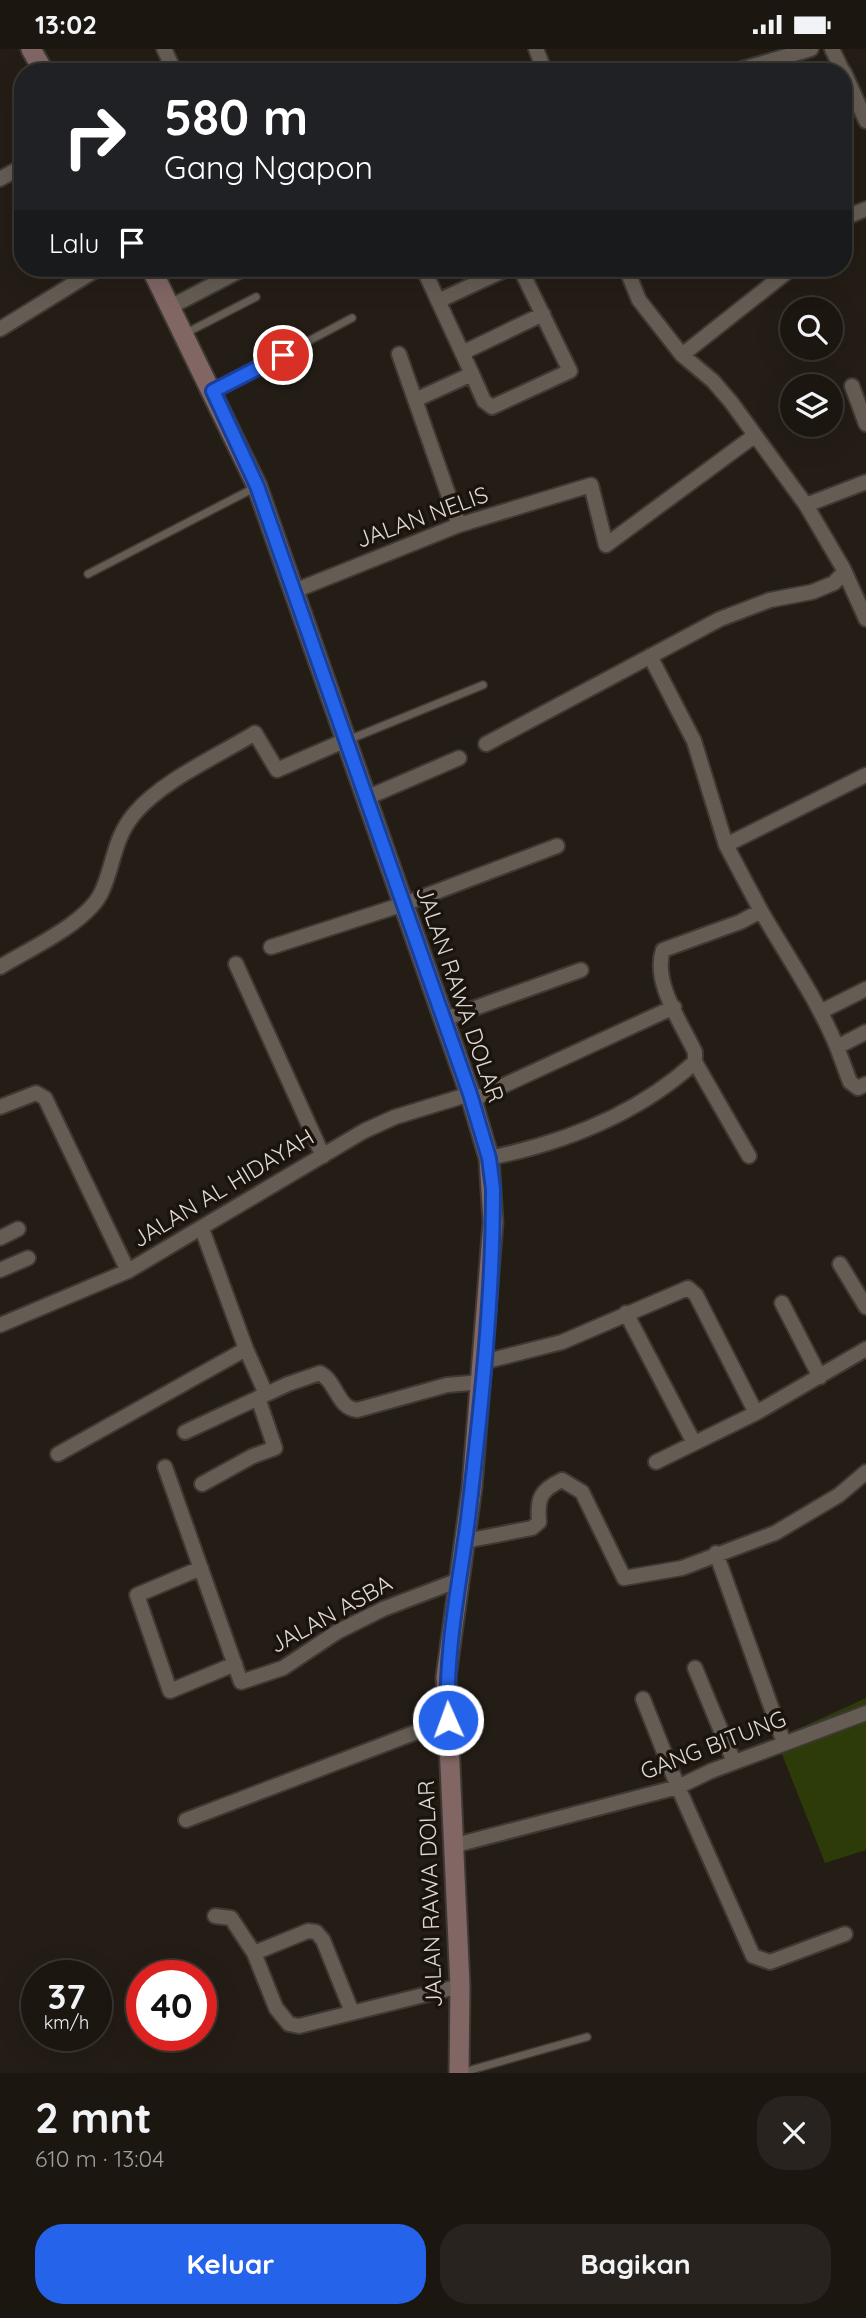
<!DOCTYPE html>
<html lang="id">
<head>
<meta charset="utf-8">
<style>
	body { margin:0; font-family:Quicksand,sans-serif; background:#28231e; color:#f1f3f6; height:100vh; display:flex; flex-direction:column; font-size:26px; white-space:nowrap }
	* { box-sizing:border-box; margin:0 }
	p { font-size:23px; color:#a09f9f }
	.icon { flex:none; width:38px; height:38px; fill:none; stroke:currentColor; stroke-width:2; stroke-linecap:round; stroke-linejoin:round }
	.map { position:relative; height:2024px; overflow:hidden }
	.sheet { display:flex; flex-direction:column; background:#1b1610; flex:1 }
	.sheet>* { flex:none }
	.hud { position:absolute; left:14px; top:14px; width:838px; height:214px; border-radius:28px; box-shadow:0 7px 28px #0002,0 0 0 2px #393530; background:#202124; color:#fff; overflow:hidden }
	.tools { position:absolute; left:780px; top:248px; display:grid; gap:14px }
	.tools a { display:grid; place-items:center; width:63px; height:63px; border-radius:50%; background:#1b1610; box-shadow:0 7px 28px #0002,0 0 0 2px #393530; font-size:35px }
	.speed { position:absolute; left:21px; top:1911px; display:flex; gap:14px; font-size:35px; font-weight:700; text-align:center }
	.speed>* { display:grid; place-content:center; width:91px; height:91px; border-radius:50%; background:#1b1610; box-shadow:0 7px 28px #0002,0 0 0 2px #393530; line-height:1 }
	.speed small { font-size:18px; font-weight:400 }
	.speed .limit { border:10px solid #d22; background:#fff; color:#111 }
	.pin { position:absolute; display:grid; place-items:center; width:60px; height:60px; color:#fff; margin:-30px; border:4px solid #fff; border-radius:50%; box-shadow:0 2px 7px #0007 }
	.me { position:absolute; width:77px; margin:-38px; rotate:358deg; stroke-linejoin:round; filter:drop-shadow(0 0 5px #0008) }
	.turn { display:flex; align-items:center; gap:24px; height:147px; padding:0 35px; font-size:32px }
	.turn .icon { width:91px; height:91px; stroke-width:2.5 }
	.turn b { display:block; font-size:49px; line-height:60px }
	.then { display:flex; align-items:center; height:66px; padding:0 35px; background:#0003; gap:14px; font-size:26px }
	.round { display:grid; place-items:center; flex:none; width:74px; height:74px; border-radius:28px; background:#28231e }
	.overview { display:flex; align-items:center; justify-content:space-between; height:119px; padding:0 35px }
	h1 { font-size:42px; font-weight:800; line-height:52px }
	.button { display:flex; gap:14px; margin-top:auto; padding:14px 35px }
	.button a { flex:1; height:80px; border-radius:28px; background:#2563eb; color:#fff; font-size:28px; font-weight:800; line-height:80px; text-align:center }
	.button a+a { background:#28231e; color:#f1f3f6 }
	.status { display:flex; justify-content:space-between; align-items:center; height:49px; padding:0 35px; background:#1b1610; direction:ltr }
	.status svg { height:19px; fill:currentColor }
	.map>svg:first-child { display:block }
</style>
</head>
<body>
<div class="status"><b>13:02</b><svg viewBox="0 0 49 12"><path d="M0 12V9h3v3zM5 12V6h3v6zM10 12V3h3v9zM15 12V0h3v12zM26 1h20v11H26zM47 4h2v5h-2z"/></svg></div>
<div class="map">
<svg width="866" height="2024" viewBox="0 0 866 2024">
	<rect width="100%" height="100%" fill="#241d16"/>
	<!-- green -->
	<path fill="#2c3b07" d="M866 1649V1801L825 1814 776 1690Z"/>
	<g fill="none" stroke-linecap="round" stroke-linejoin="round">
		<defs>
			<path id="lane" d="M186 284 256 248
				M214 342 352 269
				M88 525 256 438
				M348 691 483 636
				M460 2024 587 1988"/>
			<path id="street" d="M164 0 174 21
				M536 0 545 23
				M832 0 843 23
				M732 23 811 0
				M844 23 866 72
				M0 130 23 117
				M844 169 866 160
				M626 219 639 251 682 306 713 332 731 353 806 456 843 519 866 570
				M438 252 509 219
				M172 257 245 219
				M0 280 99 219
				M462 304 543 265
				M399 305 459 476
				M682 306 792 219
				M472 325 484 352 492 358 570 322 520 219
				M852 337 866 375
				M415 351 472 325 423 219
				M806 456 866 433
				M294 542 459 476 591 436 606 496 754 387
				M486 695 720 570 770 551 812 543 834 534 844 523
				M366 749 459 709
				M726 796 866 726
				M761 862C787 907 817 950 837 998L866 983
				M271 898 404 855 557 797
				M236 915 323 1107
				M0 918C29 900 89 873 102 842 115 813 113 790 135 764 163 731 218 707 255 684L277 721 346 691
				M822 962 866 940
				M444 970 581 921
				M837 998 850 1033 858 1039 866 1035
				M695 1013 749 1107
				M472 1051 674 958
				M0 1058 36 1044 45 1049 128 1222
				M489 1109C563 1094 638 1065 695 1013V1003C682 975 652 933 663 901L740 873 761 862 726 796 694 692 650 607
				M202 1180 246 1300 266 1345
				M0 1189 18 1180
				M840 1215 866 1258
				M0 1221 28 1209
				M782 1254 820 1328
				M626 1264 693 1392
				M0 1276 128 1222 364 1082 395 1068 470 1045
				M483 1313 562 1293 688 1239 696 1246 756 1364
				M185 1383 288 1335 320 1324C337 1333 337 1359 357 1361L447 1336 482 1333
				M58 1405 246 1300
				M656 1413 756 1364 866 1300
				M165 1418 241 1633 283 1619 337 1583 383 1560 459 1531
				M202 1435 253 1407 275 1399 258 1349
				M465 1492 532 1479 539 1473C537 1450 540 1441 562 1431L582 1443 624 1529 682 1519 775 1484 839 1446 866 1423
				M716 1504 784 1694
				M201 1519 137 1546 170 1642 235 1615
				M695 1619 734 1713
				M643 1650 678 1738 753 1907 770 1913 845 1885
				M186 1771 448 1671
				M452 1797 678 1738 711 1722 866 1664
				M215 1867 231 1869 254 1904 276 1959 289 1975 299 1977 460 1937
				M254 1904 308 1882 316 1883 323 1891 352 1963"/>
			<path id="secondary" d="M31 0 44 23
				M151 219 257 437 470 1045 489 1109 493 1173 472 1438 446 1628 460 1937 459 2024"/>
		</defs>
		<!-- lane casing -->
		<use href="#lane" stroke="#3f3935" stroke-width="10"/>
		<!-- street casing -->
		<use href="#street" stroke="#3f3935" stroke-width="18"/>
		<!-- secondary casing -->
		<use href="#secondary" stroke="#3f3935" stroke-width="23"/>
		<!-- lane -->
		<use href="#lane" stroke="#655d54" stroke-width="7"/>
		<!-- street -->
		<use href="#street" stroke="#655d54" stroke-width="14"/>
		<!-- secondary -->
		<use href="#secondary" stroke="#816664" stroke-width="19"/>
	</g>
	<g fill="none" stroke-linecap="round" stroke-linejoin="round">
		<defs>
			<path id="route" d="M283 306 213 342 257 437 470 1045 489 1109 493 1140C493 1250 481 1361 468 1470 459 1538 445 1603 448 1671"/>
		</defs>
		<!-- route casing -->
		<use href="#route" stroke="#184099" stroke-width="18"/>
		<!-- route -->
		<use href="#route" stroke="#2563eb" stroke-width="12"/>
	</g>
	<g text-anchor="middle" stroke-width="7" stroke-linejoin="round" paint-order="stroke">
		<!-- street labels -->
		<g font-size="23" fill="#ddd8d3" stroke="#1b140d">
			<text transform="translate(422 468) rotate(-20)" y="8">JALAN NELIS</text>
			<text transform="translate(460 945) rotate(71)" y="8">JALAN RAWA DOLAR</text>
			<text transform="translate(223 1139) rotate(-31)" y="8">JALAN AL HIDAYAH</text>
			<text transform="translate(331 1565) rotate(-29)" y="8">JALAN ASBA</text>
			<text transform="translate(713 1696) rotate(-21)" y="8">GANG BITUNG</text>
			<text transform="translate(430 1845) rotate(-92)" y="8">JALAN RAWA DOLAR</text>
		</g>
	</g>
</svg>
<div class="tools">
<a><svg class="icon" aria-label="search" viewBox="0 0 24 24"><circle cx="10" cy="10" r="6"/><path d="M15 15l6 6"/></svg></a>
<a><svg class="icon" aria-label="layers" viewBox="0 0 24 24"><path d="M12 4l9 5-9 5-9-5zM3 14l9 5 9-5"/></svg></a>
</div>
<div class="speed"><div>37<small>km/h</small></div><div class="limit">40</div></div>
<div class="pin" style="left:283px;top:306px;background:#d93025"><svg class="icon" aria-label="arrive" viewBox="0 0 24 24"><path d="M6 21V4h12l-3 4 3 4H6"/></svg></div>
<svg class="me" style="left:448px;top:1671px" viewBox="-20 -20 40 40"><circle r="17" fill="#2563eb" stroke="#fff" stroke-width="3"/><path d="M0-11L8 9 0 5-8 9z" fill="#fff"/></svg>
<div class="hud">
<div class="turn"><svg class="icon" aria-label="right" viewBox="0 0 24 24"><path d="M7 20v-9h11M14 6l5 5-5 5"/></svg><div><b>580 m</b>Gang Ngapon</div></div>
<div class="then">Lalu<svg class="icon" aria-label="arrive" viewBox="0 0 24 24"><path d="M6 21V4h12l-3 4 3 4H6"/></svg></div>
</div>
</div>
<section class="sheet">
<div class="overview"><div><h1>2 mnt</h1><p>610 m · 13:04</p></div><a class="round"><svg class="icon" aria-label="close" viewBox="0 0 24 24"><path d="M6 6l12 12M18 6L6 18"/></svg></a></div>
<div class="button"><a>Keluar</a><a>Bagikan</a></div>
</section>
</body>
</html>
